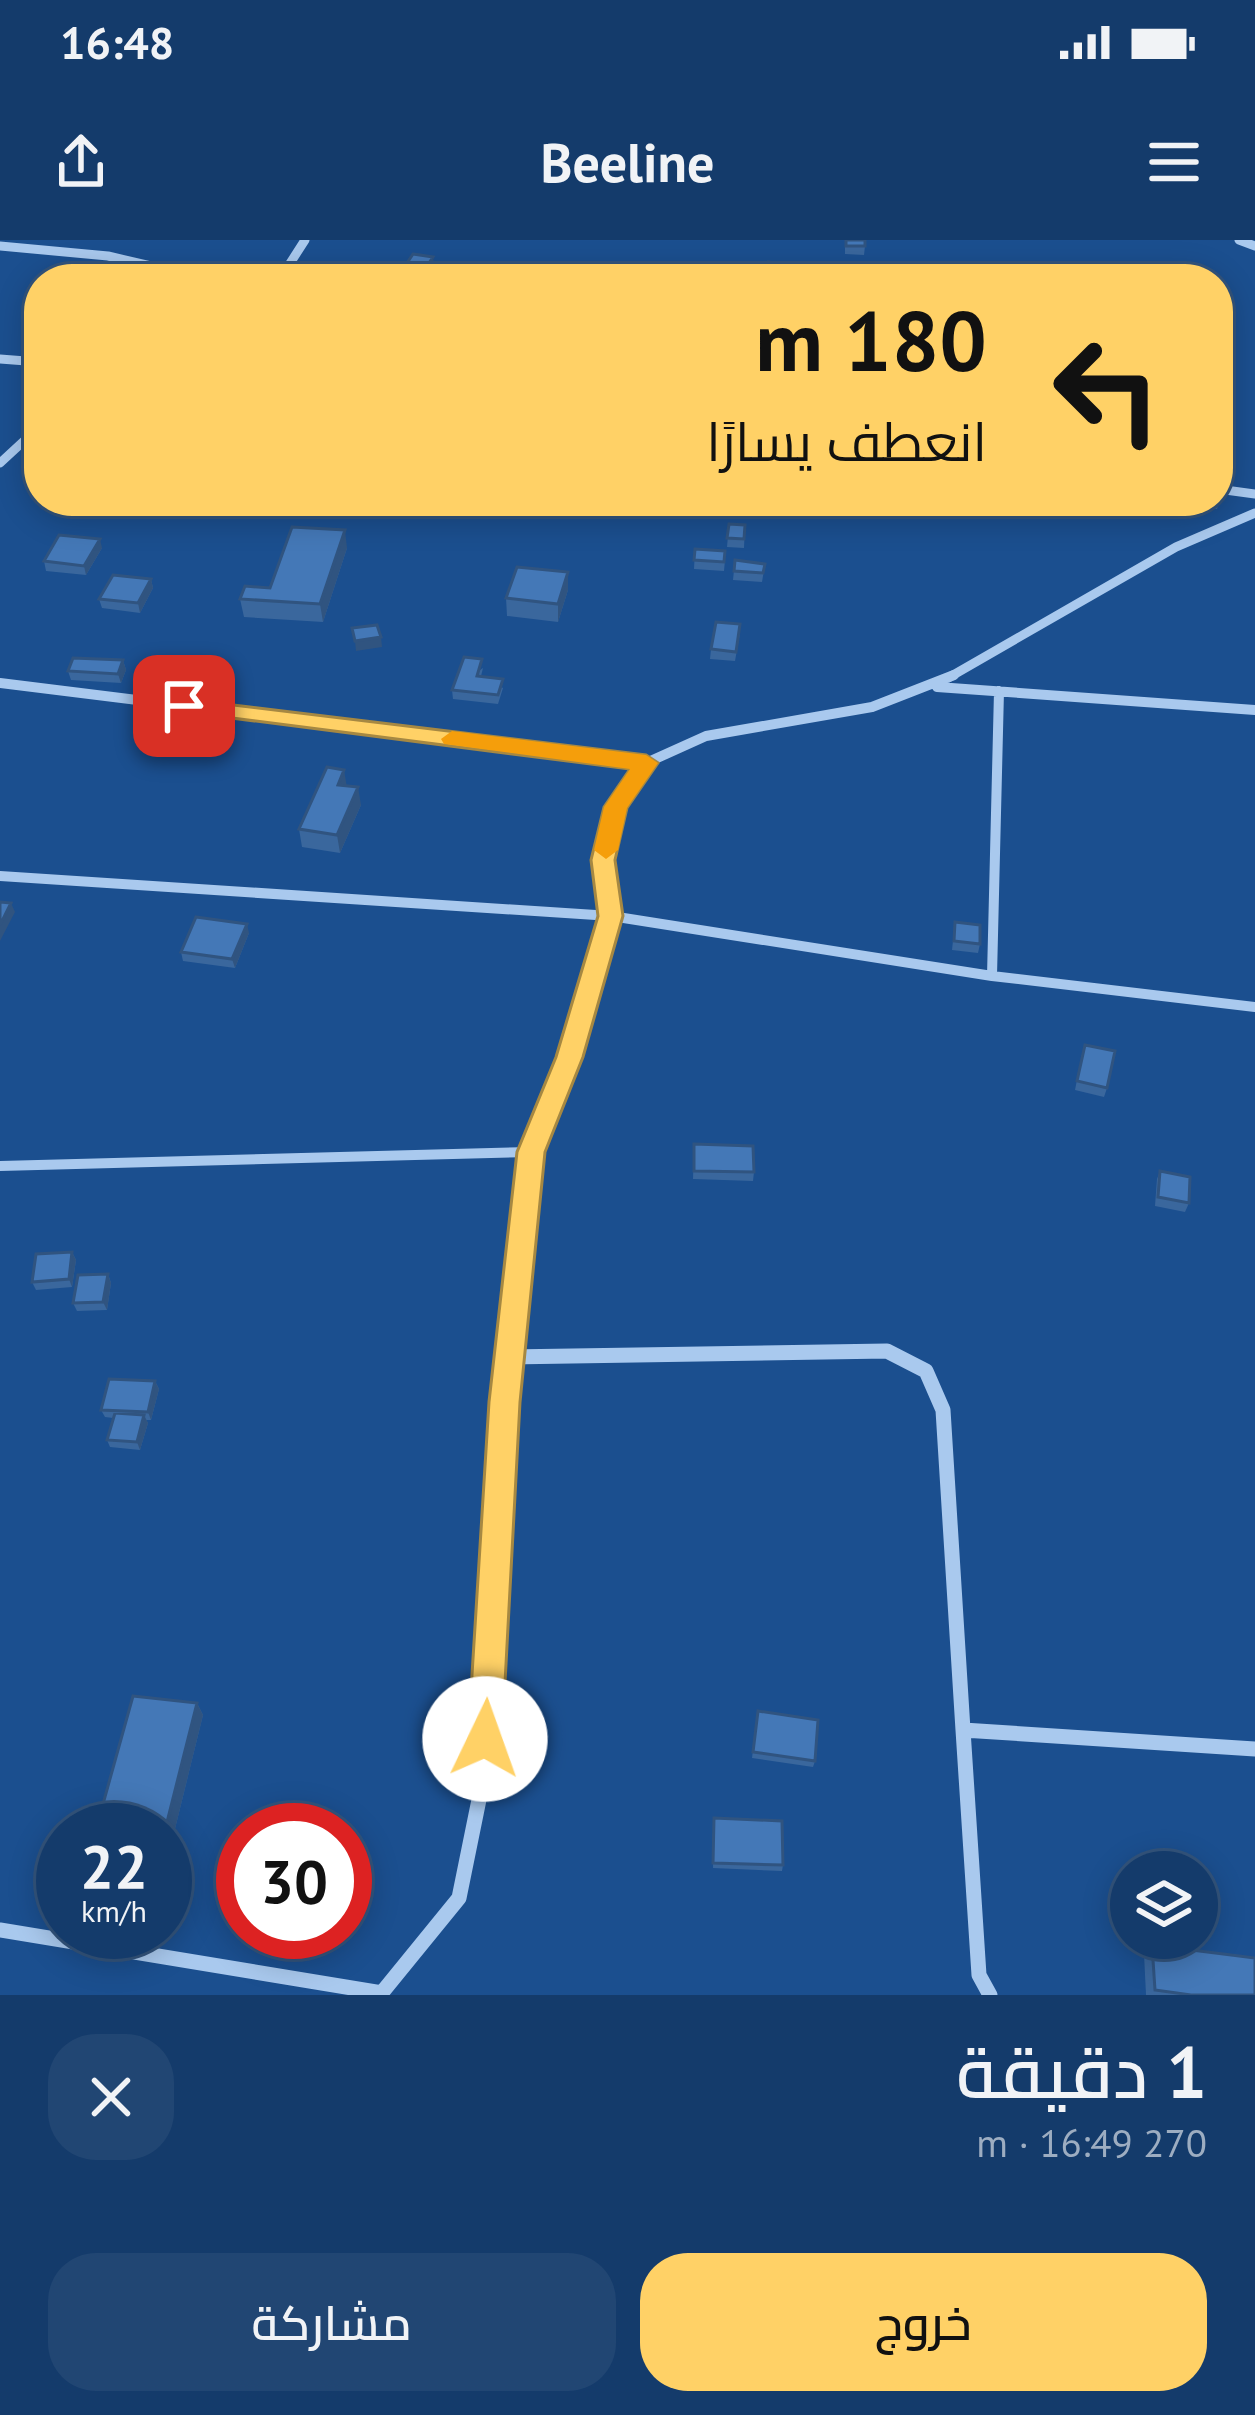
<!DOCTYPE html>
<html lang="ar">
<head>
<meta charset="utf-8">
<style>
	body { margin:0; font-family:"PT Sans",Cairo,sans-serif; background:#214673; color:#f1f3f6; direction:rtl; height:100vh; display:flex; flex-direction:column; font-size:45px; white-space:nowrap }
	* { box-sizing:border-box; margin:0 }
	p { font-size:39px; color:#9dadc1 }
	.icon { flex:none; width:66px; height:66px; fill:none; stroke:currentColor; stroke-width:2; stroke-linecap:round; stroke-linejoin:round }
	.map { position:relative; height:1755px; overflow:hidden; direction:ltr }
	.panel { display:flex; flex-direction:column; background:#143b6b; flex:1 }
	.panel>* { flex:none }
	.top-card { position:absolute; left:24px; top:24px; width:1209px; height:252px; border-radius:48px; box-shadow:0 6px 30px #0003,0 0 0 3px #33557e; direction:rtl; background:#ffd166; color:#111; overflow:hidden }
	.buttons { position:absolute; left:1110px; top:1611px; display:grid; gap:24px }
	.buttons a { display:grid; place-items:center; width:108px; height:108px; border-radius:50%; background:#143b6b; box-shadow:0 6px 30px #0003,0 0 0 3px #33557e; font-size:60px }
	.speed { position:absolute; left:36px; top:1563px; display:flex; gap:24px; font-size:60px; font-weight:700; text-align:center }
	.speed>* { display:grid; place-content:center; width:156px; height:156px; border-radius:50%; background:#143b6b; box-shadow:0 6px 30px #0003,0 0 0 3px #33557e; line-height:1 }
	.speed small { font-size:30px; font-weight:400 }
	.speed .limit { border:18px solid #d22; background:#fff; color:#111 }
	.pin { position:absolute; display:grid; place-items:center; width:102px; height:102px; color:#fff; margin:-51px; border-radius:24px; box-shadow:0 6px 18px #0006 }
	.me { position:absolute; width:132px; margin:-66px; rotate:3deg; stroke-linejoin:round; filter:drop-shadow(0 0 9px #0008) }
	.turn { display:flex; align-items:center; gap:42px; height:252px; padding:0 48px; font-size:54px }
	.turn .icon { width:156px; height:156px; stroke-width:2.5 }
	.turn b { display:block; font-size:84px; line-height:102px }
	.round { display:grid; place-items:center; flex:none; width:126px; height:126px; border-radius:48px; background:#214673 }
	.overview { display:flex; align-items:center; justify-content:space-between; height:204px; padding:0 48px }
	h1 { font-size:72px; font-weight:600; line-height:90px }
	.cta { display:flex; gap:24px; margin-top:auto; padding:24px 48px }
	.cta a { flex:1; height:138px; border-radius:48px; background:#ffd166; color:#111; font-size:48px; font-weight:600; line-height:138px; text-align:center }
	.cta a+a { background:#214673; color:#f1f3f6 }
	.status { display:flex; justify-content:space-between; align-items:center; height:84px; padding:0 60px; background:#143b6b; direction:ltr }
	.status svg { height:33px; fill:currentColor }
	header { display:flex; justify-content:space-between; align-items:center; height:156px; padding:0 48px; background:#143b6b; font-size:54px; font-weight:600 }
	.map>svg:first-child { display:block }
</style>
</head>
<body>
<div class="status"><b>16:48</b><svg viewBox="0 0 49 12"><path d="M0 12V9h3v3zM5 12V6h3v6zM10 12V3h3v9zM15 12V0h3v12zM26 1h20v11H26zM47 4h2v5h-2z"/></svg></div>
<header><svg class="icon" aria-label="menu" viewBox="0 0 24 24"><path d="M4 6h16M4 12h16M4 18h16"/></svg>Beeline<svg class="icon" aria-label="share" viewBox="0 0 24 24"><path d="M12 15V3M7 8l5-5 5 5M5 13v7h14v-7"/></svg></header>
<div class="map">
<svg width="1255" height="1755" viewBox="0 0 1255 1755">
	<rect width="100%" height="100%" fill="#1b4f8f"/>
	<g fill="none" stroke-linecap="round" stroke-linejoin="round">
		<!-- minor-far2 -->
		<path stroke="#a9c9ee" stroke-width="9" d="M1239 0 1255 6
			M0 6 108 16 207 39
			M280 39 305 0
			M0 119 39 122
			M0 223 39 187
			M1218 249 1255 254
			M948 438 1176 307 1255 273"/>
		<!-- minor-far1 -->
		<path stroke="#a9c9ee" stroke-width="10" d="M0 443 646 523
			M937 447 1255 470
			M0 636 611 676 992 736 1255 767
			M992 736 999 451
			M0 926 531 912
			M522 1010 531 912 570 817 611 676 603 620 616 567 646 523 706 496 872 467 954 435"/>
		<!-- minor -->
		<path stroke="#a9c9ee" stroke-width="15" d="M508 1117 887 1111 926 1131 943 1170 963 1490
			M0 1690 382 1753
			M380 1755 459 1658 483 1540 494 1294 522 1007
			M990 1755 979 1735 963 1490 1255 1509"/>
	</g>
	<!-- wall -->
	<path fill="#3a679d" d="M845 0 865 6 864 15 845 14Z
		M407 23 434 25 428 35 408 32Z
		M1218 256 1220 260 1217 269H1197L1194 261H1218Z
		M567 261H607L605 265Z
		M608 261H628L625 270 608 269Z
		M729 284 745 285 744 308 727 307Z
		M102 308 86 335 46 331 44 321Z
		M347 308 323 382 244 377 240 359 270 348Z
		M695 309 725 320 724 331 694 329Z
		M735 320 765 324 762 342 733 340Z
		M568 332V350L558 382 507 376 506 358Z
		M151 339 153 348 140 373 102 368 99 359Z
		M740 393 735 421 710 419 711 409Z
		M123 420 126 430 121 443 71 440 68 431Z
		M483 428 481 436 503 448 498 464 453 459 452 450Z
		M347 546 361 565 340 613 302 607 299 589Z
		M955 682 980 704 978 713 952 710Z
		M249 693 235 728 183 721 181 712Z
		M1082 814 1107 848 1104 857 1075 850Z
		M694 904 754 932 753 941 693 939Z
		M1160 931 1189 963 1185 972 1155 966 1157 939Z
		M72 1012 76 1020 72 1047 36 1050 32 1042Z
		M108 1034 111 1043 107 1070 77 1071 73 1063Z
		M155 1141 159 1149 151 1180H146L148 1183 140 1210 110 1207 107 1200 113 1178 105 1177 101 1170Z
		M197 1463 203 1475 172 1601 165 1600V1590H104L98 1582Z
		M758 1471 815 1521 813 1527 752 1518Z
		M714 1578 783 1625 782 1631 713 1628Z
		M1152 1705 1255 1755H1146L1144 1714Z"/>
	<!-- shaded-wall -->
	<path fill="#305480" d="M433 17 434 25 428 35 427 26Z
		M345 290 347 308 323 382 320 364Z
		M100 299 102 308 86 335 84 326Z
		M568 332V350L558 382V364Z
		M151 339 153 348 140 373 138 363Z
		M381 397 382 407 356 411 355 401Z
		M123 420 126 430 121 443 118 434Z
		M344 530 347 548 338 545Z
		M358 547 361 565 340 613 337 595Z
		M11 663 15 672 0 701V685Z
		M247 684 249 693 235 728 232 719Z
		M72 1012 76 1020 72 1047 69 1039Z
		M108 1034 111 1043 107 1070 103 1062Z
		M155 1141 159 1149 151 1180 148 1172Z
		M144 1175 148 1183 140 1210 137 1202Z
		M197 1463 203 1475 172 1601 165 1590Z"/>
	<!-- building -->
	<path fill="#4478b7" stroke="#305480" stroke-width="3" d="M846 0H865V6H846Z
		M413 14 433 17 427 26 407 23Z
		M768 22 786 24 781 39H762Z
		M727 23 759 26 754 39H721Z
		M729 284 745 285 744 299 727 298Z
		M292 287 345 290 320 364 240 359 245 346 270 348Z
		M59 295 100 299 84 326 44 321Z
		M695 309 725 311 724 322 694 320Z
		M735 320 765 324 763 333 734 331Z
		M517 327 568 332 558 364 506 358Z
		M113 335 151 339 138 363 99 359Z
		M716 382 740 384 736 412 711 409Z
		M377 385 381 397 355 401 352 388Z
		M464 417 482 419 477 436 503 439 498 455 452 450Z
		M73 418 123 420 118 434 68 431Z
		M327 527 344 530 338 545 358 547 337 595 299 589Z
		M0 662 11 663 0 685Z
		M196 677 247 684 232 719 181 712Z
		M955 682 980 685V704L954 701Z
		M1085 805 1115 811 1107 848 1077 841Z
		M694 904 753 906 754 932 694 931Z
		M1160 931 1190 937 1189 963 1158 957Z
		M72 1012 69 1039 32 1042 36 1014Z
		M108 1034 103 1062 73 1063 78 1035Z
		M109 1139 155 1141 148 1172 101 1170Z
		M115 1173 144 1175 137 1202 107 1200Z
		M133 1456 197 1463 165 1590 98 1582Z
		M758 1471 818 1480 815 1521 753 1512Z
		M714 1578 782 1581 783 1625 713 1623Z
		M1152 1705 1255 1718V1755H1191L1155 1750Z"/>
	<!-- route -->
	<path fill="#ffd166" stroke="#a68842" stroke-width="3" d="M184 459 646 515 658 523 627 568 615 620 623 676 583 817 545 912 520 1162 502 1499 497 1511 485 1516 473 1511 468 1499 489 1162 517 912 556 817 598 676 591 620 604 567 630 529 177 471 173 466Z"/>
	<!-- slow -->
	<path fill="#f59e0b" d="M452 491 646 515 658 523 627 568 618 610 606 619 594 610 604 567 630 529 444 504 441 499Z"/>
</svg>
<div class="buttons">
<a><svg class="icon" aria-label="layers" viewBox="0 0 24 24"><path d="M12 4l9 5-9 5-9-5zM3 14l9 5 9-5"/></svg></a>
</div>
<div class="speed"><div>22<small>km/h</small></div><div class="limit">30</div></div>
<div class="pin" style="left:184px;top:466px;background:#d93025"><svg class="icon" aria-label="arrive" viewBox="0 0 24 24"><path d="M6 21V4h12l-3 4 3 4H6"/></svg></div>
<svg class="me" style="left:485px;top:1499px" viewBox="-20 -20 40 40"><circle r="19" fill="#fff"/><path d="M0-13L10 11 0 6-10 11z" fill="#ffd166"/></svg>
<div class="top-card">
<div class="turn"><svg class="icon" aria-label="left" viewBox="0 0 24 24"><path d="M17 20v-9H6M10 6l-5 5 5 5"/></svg><div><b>180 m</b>انعطف يسارًا</div></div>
</div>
</div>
<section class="panel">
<div class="overview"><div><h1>1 دقيقة</h1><p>270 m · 16:49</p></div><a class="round"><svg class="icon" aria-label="close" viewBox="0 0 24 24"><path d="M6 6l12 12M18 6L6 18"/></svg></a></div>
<div class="cta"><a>خروج</a><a>مشاركة</a></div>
</section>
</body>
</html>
